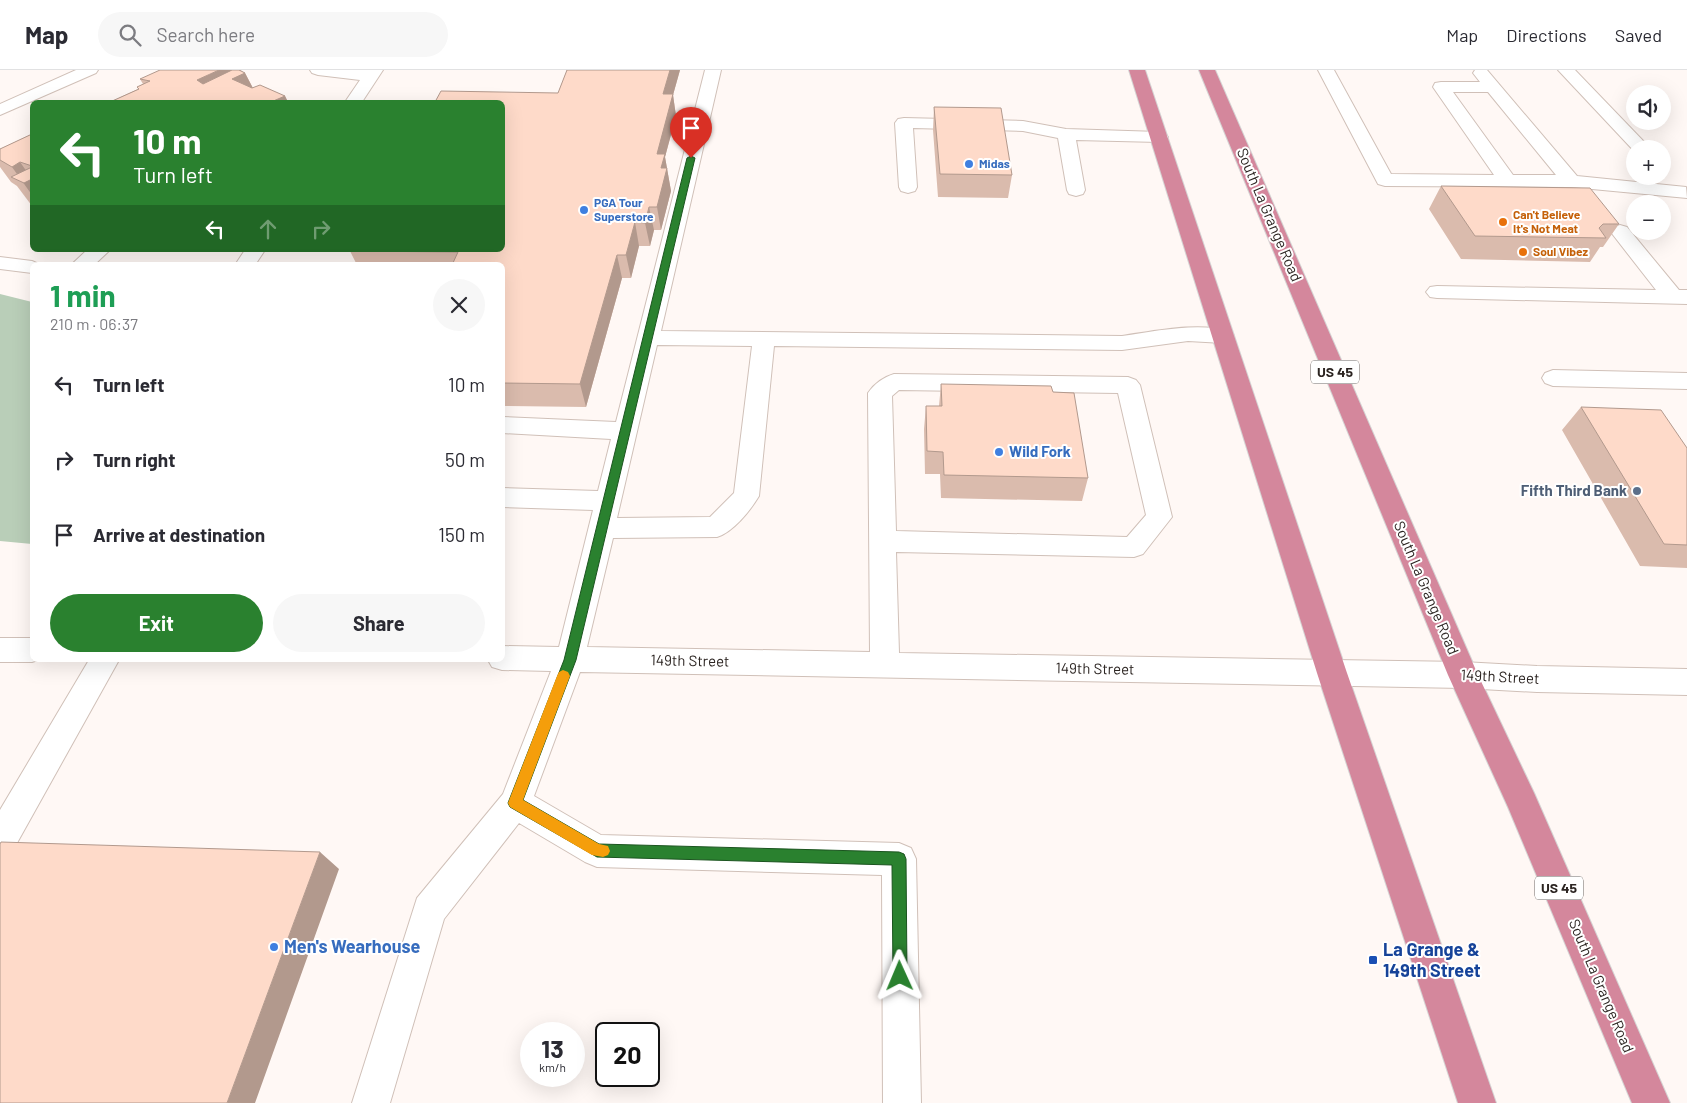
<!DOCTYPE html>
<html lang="en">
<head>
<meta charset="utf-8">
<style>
	body { margin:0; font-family:Barlow,sans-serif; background:#f7f7f7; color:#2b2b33; height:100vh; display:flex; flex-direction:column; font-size:19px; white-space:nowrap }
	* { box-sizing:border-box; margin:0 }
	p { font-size:16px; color:#7c7c81 }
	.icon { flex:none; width:28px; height:28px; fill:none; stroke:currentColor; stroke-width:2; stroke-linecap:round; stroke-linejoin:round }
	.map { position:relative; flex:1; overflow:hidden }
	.side { position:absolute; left:30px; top:192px; width:475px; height:400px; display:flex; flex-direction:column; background:#fff; border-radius:8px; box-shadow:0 5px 20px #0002 }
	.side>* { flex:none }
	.guide { position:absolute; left:30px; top:30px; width:475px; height:152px; border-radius:8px; box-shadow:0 5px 20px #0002; background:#2a812f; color:#fff; overflow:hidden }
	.controls { position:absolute; left:1626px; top:15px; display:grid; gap:10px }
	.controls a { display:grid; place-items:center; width:45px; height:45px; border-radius:50%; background:#fff; box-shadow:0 5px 20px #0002; font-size:25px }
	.speed { position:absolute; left:520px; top:952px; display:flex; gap:10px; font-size:25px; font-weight:700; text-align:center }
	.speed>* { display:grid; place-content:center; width:65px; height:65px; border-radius:50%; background:#fff; box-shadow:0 5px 20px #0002; line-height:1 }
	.speed small { font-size:12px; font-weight:400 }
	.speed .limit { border:2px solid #111; border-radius:8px; background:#fff; color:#111 }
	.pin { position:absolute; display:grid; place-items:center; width:42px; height:42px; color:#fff; margin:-51px -21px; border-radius:50% 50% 50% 0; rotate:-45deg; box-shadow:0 0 5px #0007 }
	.pin .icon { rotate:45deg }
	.me { position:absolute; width:55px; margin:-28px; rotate:359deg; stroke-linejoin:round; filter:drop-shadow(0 0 4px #0008) }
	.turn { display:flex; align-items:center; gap:18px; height:105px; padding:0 20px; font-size:22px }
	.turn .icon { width:65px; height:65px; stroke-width:2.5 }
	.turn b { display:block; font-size:35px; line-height:42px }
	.lanes { display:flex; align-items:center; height:48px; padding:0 20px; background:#0003; justify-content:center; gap:25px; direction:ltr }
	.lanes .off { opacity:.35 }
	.round { display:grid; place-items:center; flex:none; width:52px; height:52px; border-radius:26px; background:#f7f7f7 }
	.head { display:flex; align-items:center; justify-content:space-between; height:85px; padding:0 20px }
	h1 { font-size:30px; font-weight:700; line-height:38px; color:#1e9e55 }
	.primary-button { display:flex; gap:10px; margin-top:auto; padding:10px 20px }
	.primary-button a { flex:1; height:58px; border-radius:30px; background:#2a812f; color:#fff; font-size:20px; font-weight:700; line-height:58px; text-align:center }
	.primary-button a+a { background:#f7f7f7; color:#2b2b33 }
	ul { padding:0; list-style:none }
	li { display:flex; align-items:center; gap:15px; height:75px; padding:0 20px }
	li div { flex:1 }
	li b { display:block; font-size:19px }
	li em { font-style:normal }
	header { display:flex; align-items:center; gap:30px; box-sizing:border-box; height:70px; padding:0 25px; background:#fff; border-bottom:1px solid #e1e1e2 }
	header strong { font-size:24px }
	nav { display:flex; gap:28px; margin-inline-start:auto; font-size:18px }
	.search { width:350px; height:45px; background:#f7f7f7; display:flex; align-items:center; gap:12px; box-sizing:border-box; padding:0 18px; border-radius:28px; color:#7c7c81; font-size:19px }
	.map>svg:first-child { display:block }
</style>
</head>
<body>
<header>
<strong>Map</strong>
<div class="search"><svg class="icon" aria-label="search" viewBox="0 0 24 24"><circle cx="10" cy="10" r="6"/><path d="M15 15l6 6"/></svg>Search here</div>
<nav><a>Map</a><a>Directions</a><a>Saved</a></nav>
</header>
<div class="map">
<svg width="1687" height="1033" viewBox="0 0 1687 1033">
	<rect width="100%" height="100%" fill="#fff8f5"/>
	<!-- green -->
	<path fill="#b9ceb8" d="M0 224 32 232V474L0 471Z"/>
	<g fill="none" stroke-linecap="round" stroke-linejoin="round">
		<defs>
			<path id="minor" d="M76 0H98L96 3 0 45V34Z
				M310 0H383L362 32H345L360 10 318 5 312 3Z
				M705 0H721L661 261 1122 266C1157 261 1196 252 1231 261L1234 266 1231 271 1223 273 1188 271 1122 280 774 276 759 426C750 441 733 462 717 467L613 468 587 577 870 582 868 323C874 314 884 307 894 304L1128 307 1136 310 1140 315 1172 447 1143 484 1134 487 896 482 899 583 1463 592 1537 596 1687 599V625L1537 622 1463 618 580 602 534 726 601 765 899 773 911 778 916 789 921 1033H883L882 805 597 797 585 792 519 753 444 849 390 1033H352L417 828 503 724 551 601 502 600 492 597 488 590H502V576L559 577 593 440 502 437V418L598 421 611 369 502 363V347L616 352ZM657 275 752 276 734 423 710 447 617 448ZM899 320 1118 323 1146 445 1127 467 896 461 892 326Z
				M1318 0H1334L1391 104 1494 105 1433 17 1435 13 1441 12H1480L1473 3 1475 0H1487L1577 106 1686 117 1687 128 1571 117 1385 116 1378 114ZM1453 22H1488L1556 105H1513Z
				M1558 0H1575L1651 79H1635V82Z
				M904 48 1023 51 1066 59 1159 62 1165 63 1168 67 1165 71 1159 72 1076 70 1085 120 1083 124 1076 126 1069 124 1067 120 1058 68 1023 61 913 58 917 117 915 121 908 123 901 121 899 117 895 53 898 49Z
				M1620 155 1627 157 1679 220H1687V234L1437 228 1430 227 1426 222 1430 217 1437 216 1656 220 1610 161 1613 157Z
				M87 180H110L94 195H71Z
				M245 180H265L255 195H235Z
				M0 187 32 191 41 195H32V203L0 199Z
				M1553 300 1687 303V319L1553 316 1545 313 1542 308 1545 303Z
				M0 568H32V590H38L32 592H0Z
				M89 590H119L12 782 0 787V740Z"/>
			<path id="highway" d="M1129 0H1145L1347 603 1496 1033H1458L1317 603Z
				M1199 0H1215L1478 605 1534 723 1670 1033H1632L1508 737 1448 605Z"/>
		</defs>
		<!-- minor casing -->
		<use href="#minor" stroke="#d0c0b8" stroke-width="2"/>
		<!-- highway casing -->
		<use href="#highway" stroke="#d5d3d3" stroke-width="2"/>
		<!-- minor -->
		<use href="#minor" fill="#fff" fill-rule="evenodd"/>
		<!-- highway -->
		<use href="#highway" fill="#d4879c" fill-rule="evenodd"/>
	</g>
	<!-- wall -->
	<path fill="#dabbad" d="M567 0H680L673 25 676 46 665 87 671 121 661 160H654L650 176H639L631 208H622L586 337 502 336V195H357L350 181 558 23Z
		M245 3 253 18 285 26 288 32H110L138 19 137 17 143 14 140 9Z
		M934 37 1012 105 1008 128 938 127 933 60Z
		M32 64V136L17 116 11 112 0 97V79Z
		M1441 116 1619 154 1603 177H1600L1590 192 1461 189 1429 139Z
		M941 314 1088 408 1082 431 941 428 940 404H925L924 359 926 336H939Z
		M1581 337 1687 378V498L1640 496 1562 360Z"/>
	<!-- shaded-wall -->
	<path fill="#b2998d" d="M219 0H240L245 3 259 30 222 32 197 10Z
		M670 0H680L673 25 676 46 665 87 671 121 661 160 657 137V84L663 24Z
		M285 26 288 32H271Z
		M20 92 32 109V125L12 97Z
		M649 137 654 160 650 176 645 153Z
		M635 152 639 176 631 208 626 185Z
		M617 185 622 208 586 337 580 314Z
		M320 782 339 799 255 1033H227Z"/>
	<!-- building -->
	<path fill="#fedac9" stroke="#b2998d" d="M160 0H219L197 10 203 14 232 0H239L245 3 232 9 252 18 260 15 285 26 271 32H110L139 19 137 17 150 11 140 9Z
		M567 0H670L663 24H673L657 84H665L661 98H667L657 137H649L645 153 635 152 626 185H617L580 314 502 313V195H452L458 182 350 181 351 180H502V32H435L441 21 558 23Z
		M934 37 1001 38 1012 105 940 104Z
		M32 64V96L20 92 12 97 0 90V79Z
		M32 97V109L24 113 11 107Z
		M1441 116 1590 118 1619 154H1603L1599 158 1606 168 1475 166Z
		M941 314 1051 316 1053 322 1074 323 1088 408 944 405 943 382 927 381 926 336H942Z
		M1581 337 1661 340 1687 378V475L1664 474Z
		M1 772 320 782 227 1033H0V774Z"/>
	<!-- route -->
	<path fill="#2a812f" stroke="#1b541f" d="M691 86 695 88 576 590 523 730 599 774 899 782 904 784 906 789 907 906 905 911 900 914 895 911 893 906 892 795 597 787 510 737 508 733 564 590 687 88Z"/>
	<!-- slow -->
	<path fill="#f59e0b" d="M563 600 568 602 570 606 523 730 599 774 608 776 610 781 608 785 603 787 592 785 510 737 508 733 557 606 559 602Z"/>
	<!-- markers -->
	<g fill="#3f7fe0" stroke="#fff" stroke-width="2">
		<circle cx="969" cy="94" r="5"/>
		<circle cx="584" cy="140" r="5"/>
		<circle cx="999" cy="382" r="5"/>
		<circle cx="274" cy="877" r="5"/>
	</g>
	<g fill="#e8710a" stroke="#fff" stroke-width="2">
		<circle cx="1503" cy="152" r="5"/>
		<circle cx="1523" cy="182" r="5"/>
	</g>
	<circle fill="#5c6f8a" stroke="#fff" stroke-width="2" cx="1637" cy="421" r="5"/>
	<rect fill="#1a4fb4" stroke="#fff" stroke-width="2" x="1368" y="885" width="10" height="10" rx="2.5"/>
	<g text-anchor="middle" stroke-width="4" stroke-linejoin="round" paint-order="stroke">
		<!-- far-shop labels -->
		<g font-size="12" font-weight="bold" fill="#366cbe" stroke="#fff" text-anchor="start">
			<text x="979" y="98">Midas</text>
			<text x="594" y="137">PGA Tour<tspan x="594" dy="14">Superstore</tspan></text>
		</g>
		<!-- far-food labels -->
		<g font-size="12" font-weight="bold" fill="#c56008" stroke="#fff" text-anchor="start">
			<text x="1513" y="149">Can't Believe<tspan x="1513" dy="14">It's Not Meat</tspan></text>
			<text x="1533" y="186">Soul Vibez</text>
		</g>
		<!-- shield labels -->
		<g fill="#fff" stroke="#6b6664" stroke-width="1">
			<rect x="1311" y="290.5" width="48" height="23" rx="4"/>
			<rect x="1535" y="806.5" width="48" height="23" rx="4"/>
		</g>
		<g font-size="14" font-weight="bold" fill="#2c2522">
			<text x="1335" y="307">US 45</text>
			<text x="1559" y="823">US 45</text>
		</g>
		<!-- street labels -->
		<g font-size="15" fill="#2c2522" stroke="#fff">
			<text transform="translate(1269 145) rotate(67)" y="5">South La Grange Road</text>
			<text transform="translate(1426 518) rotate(67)" y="5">South La Grange Road</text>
			<text transform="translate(690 591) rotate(1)" y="5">149th Street</text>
			<text transform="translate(1095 599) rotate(1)" y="5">149th Street</text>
			<text transform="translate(1500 607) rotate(3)" y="5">149th Street</text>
			<text transform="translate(1601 916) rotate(67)" y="5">South La Grange Road</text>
		</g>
		<!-- shop labels -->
		<g font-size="15" font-weight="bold" fill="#366cbe" stroke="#fff" text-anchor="start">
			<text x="1009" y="387">Wild Fork</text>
		</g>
		<!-- service labels -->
		<g font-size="15" font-weight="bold" fill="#4e5e75" stroke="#fff" text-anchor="end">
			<text x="1627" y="426">Fifth Third Bank</text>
		</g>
		<!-- near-shop labels -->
		<g font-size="18" font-weight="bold" fill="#366cbe" stroke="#fff" text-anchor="start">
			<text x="284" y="883">Men's Wearhouse</text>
		</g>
		<!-- near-transit labels -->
		<g font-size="18" font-weight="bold" fill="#164399" stroke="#fff" text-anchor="start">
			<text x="1383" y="886">La Grange &amp;<tspan x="1383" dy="21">149th Street</tspan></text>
		</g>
	</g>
</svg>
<div class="controls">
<a><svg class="icon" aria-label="sound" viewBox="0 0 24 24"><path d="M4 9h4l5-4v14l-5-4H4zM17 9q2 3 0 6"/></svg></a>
<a>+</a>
<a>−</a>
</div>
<div class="speed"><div>13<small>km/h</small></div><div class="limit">20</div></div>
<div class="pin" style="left:691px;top:88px;background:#d93025"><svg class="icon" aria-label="arrive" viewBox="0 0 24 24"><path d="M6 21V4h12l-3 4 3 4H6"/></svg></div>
<svg class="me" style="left:900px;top:906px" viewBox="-20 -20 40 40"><path d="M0-17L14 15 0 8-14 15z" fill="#2a812f" stroke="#fff" stroke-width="4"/></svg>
<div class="guide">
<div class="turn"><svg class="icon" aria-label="left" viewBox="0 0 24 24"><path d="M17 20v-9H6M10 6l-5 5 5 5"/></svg><div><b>10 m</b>Turn left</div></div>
<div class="lanes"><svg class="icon" aria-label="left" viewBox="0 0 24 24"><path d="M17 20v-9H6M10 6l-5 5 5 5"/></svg><svg class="icon off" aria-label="ahead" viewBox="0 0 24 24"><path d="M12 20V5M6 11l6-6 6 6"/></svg><svg class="icon off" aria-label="right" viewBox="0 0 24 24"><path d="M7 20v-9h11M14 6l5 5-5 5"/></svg></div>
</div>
<section class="side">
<div class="head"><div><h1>1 min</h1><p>210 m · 06:37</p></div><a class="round"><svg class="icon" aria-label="close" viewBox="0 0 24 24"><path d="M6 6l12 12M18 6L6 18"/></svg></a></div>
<ul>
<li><svg class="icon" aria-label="left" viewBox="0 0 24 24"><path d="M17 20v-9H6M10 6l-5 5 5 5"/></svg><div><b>Turn left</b></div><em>10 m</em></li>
<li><svg class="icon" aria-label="right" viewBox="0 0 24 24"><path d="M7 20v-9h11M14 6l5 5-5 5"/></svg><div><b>Turn right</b></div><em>50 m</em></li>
<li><svg class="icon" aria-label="arrive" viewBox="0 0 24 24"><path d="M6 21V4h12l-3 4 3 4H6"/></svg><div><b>Arrive at destination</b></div><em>150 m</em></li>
</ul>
<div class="primary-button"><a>Exit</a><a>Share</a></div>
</section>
</div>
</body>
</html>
